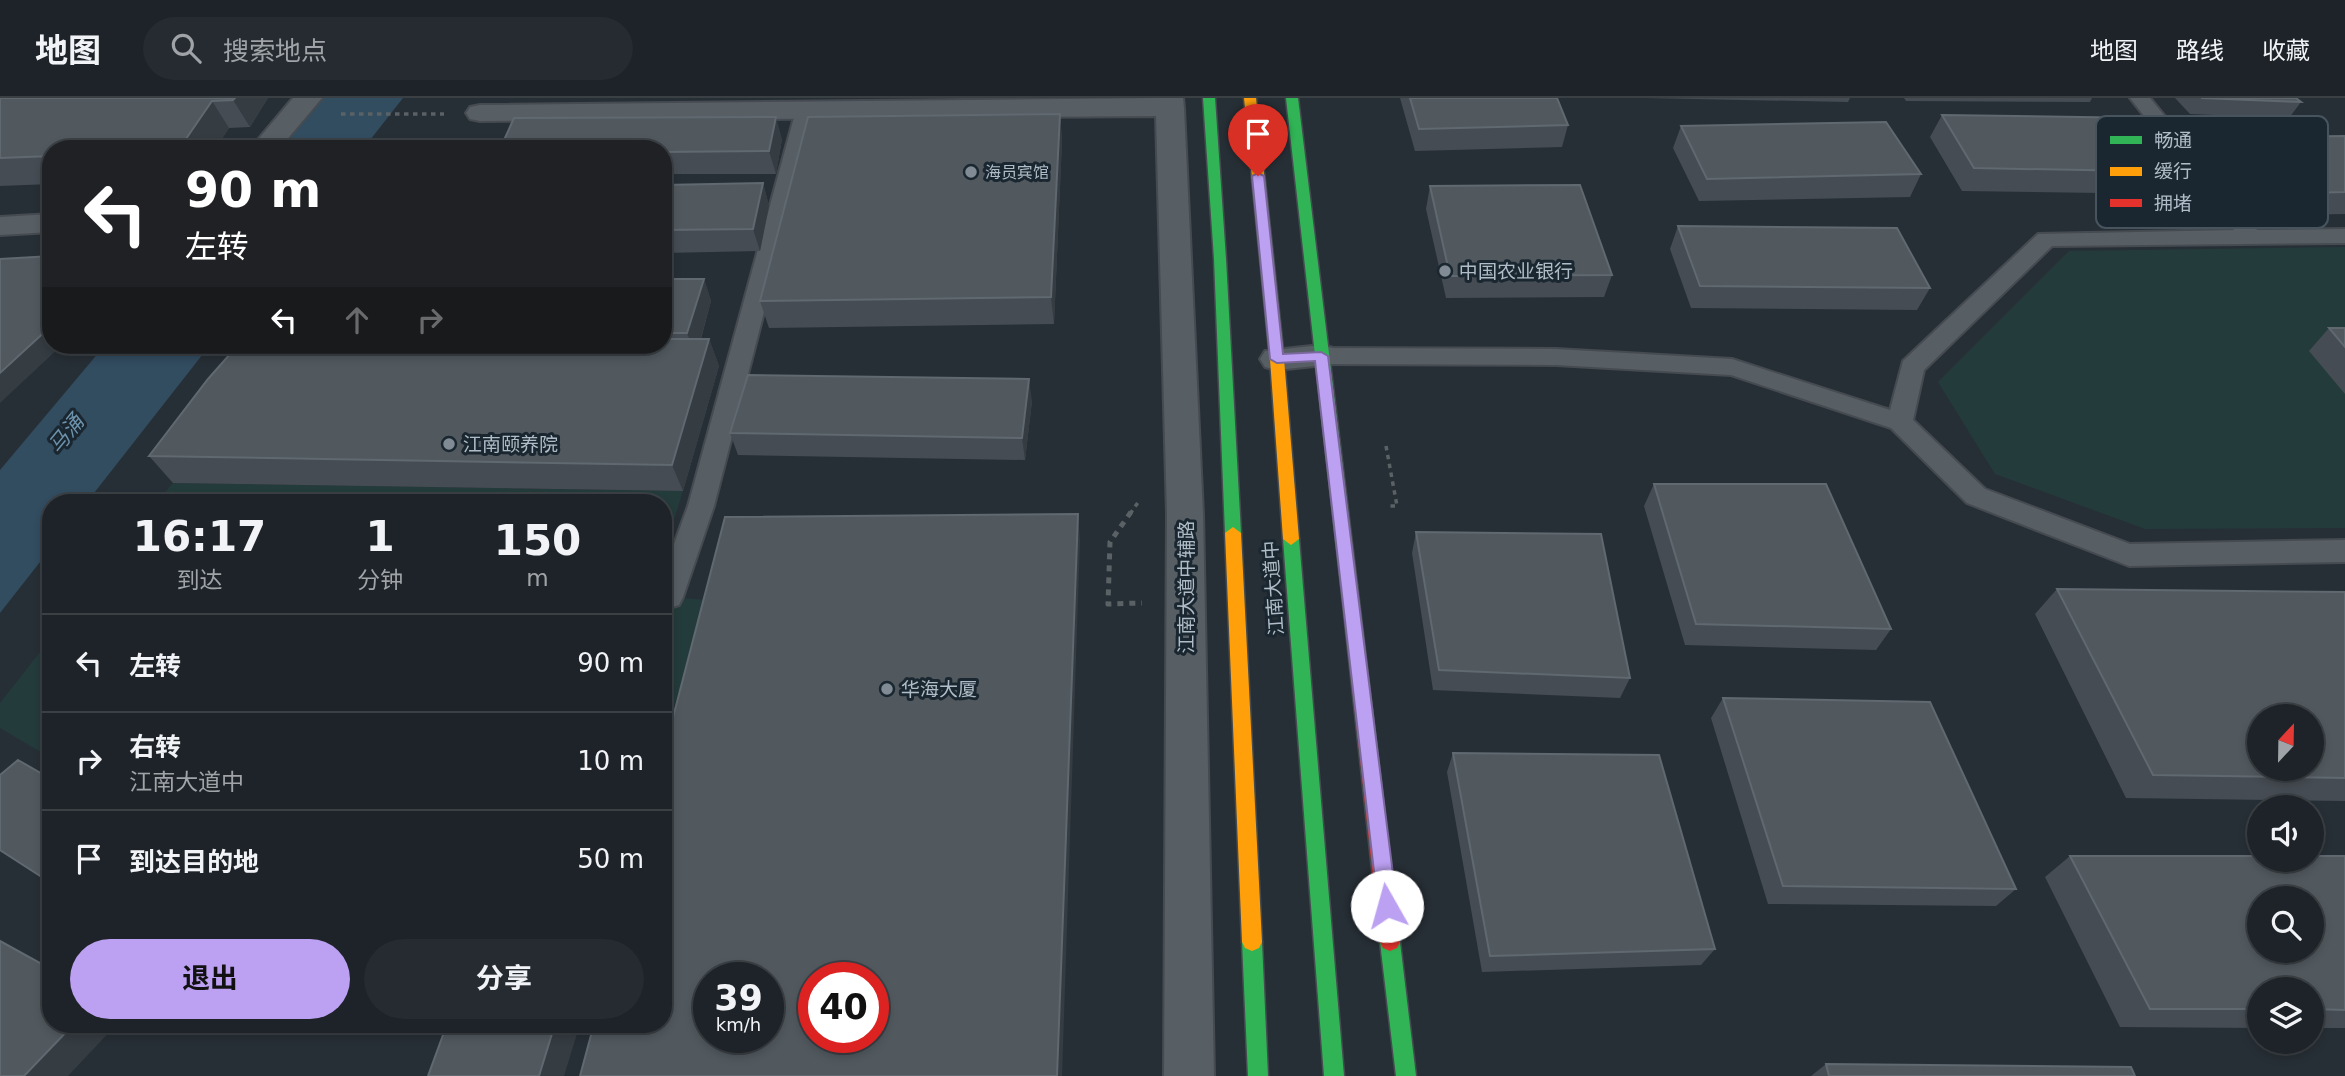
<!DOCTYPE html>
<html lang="zh">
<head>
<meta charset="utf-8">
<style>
	body { margin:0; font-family:"DejaVu Sans","Noto Sans SC",sans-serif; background:#252b30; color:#f1f3f6; height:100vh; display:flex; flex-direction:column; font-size:26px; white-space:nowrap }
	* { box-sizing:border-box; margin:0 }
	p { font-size:23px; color:#a0a4a8 }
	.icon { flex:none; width:38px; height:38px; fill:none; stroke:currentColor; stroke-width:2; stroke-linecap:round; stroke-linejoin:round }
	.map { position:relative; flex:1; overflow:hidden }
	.sheet { position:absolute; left:42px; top:396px; width:630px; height:539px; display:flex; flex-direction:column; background:#1d2328; border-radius:28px; box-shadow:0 4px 10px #0003,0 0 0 2px #3b4045 }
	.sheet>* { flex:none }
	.banner { position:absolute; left:42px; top:42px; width:630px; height:214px; border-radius:28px; box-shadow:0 4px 10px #0003,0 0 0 2px #3b4045; background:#202124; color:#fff; overflow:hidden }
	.needle { width:46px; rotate:22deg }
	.fabs { position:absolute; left:2247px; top:606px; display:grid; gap:14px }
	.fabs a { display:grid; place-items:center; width:77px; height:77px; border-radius:50%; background:#1d2328; box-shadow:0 4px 10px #0003,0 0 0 2px #3b4045; font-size:35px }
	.speed { position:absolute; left:693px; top:864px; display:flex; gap:14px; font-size:35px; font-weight:700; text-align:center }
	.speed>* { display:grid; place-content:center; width:91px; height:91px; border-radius:50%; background:#1d2328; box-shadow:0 4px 10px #0003,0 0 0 2px #3b4045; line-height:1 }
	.speed small { font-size:18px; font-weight:400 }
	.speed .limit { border:10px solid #d22; background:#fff; color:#111 }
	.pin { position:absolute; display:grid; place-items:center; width:60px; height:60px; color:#fff; margin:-72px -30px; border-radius:50% 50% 50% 0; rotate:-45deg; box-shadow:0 0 7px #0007 }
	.pin .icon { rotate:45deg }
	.me { position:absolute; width:77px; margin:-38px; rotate:353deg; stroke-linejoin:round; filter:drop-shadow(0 0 5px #0008) }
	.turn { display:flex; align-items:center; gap:24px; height:147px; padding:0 28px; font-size:32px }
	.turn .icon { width:91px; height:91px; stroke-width:2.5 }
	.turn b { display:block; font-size:49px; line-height:60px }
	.lanes { display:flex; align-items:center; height:66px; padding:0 28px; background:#0003; justify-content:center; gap:35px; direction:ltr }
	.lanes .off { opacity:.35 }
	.eta { display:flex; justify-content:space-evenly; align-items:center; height:119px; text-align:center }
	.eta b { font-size:42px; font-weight:700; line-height:49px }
	.button { display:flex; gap:14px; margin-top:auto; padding:14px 28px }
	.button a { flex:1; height:80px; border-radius:42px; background:#bca0f2; color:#111; font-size:28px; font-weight:700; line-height:80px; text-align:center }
	.button a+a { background:#252b30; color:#f1f3f6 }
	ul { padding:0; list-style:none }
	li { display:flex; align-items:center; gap:21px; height:98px; padding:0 28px; border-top:2px solid #3b4045 }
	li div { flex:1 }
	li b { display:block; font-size:26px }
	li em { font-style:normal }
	header { display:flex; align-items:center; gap:42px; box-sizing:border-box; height:98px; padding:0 35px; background:#1d2328; border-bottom:2px solid #3b4045 }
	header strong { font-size:33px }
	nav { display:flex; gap:38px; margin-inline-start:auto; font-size:24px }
	.search { width:490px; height:63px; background:#252b30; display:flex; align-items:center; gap:18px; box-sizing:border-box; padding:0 24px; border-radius:38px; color:#a0a4a8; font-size:26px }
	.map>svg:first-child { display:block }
</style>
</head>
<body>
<header>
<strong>地图</strong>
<div class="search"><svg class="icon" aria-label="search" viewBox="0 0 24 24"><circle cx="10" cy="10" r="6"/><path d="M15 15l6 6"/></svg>搜索地点</div>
<nav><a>地图</a><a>路线</a><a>收藏</a></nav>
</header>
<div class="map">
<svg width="2345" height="978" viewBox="0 0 2345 978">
	<rect width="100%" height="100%" fill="#272f36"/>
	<!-- green -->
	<path fill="#243b3b" d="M2345 149V430L2145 431 1995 376 1938 284 2069 153Z
		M173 385 683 393 663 457V404H157Z
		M663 499 710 502 663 640Z
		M51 540V660L0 630V605Z"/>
	<!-- water -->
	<path fill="#324c60" d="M314 0H403L363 51H271Z
		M105 247H210L87 404H51V450L0 515V372Z"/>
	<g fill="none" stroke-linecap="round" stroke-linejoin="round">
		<defs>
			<path id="lane" d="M2130 0H2150L2257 132 2345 131V145L2052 148 1924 272 1913 322 1985 391 2130 446 2345 442V464L2129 468 1967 405 1891 330 1731 277 1556 267 1321 266 1312 264 1309 258 1312 252 1321 250 1556 251 1732 261 1890 312 1903 263 2038 136 2234 132Z
				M806 6 813 8 816 12 714 408 683 499 679 507 669 510 663 508V476L688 408 796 12 799 8Z"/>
			<path id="street" d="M293 0H322L279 51H250Z
				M1155 0H1183L1184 10 1203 416 1214 978H1164L1167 416 1156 18 480 23 470 21 466 15 470 9 480 7Z
				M51 116V134L0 137V119Z
				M1321 247 1333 250 1338 258 1333 266 1277 272 1265 269 1260 261 1265 253Z"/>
			<path id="fast" d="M1203 0H1215L1226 161 1241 435 1233 441 1225 435 1214 161Z
				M1286 0H1298L1357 487 1355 491H1343L1341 487Z
				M1291 435 1299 441 1344 978H1324L1283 441Z
				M1252 835 1259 838 1262 844 1268 978H1248L1242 844 1245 838Z
				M1390 835 1397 838 1400 844 1416 978H1396L1380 844 1383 838Z"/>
			<path id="slow" d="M1244 0H1256L1284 261 1299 441 1291 447 1283 441 1270 261Z
				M1233 429 1241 435 1262 844 1259 850 1252 853 1245 850 1242 844 1225 435Z"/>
			<path id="jam" d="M1349 481 1355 483 1357 487 1400 844 1397 850 1390 853 1383 850 1380 844 1341 487 1343 483Z"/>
		</defs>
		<!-- lane casing -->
		<use href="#lane" stroke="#454b50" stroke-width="4"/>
		<!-- street casing -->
		<use href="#street" stroke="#454b50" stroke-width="4"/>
		<!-- fast casing -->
		<use href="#fast" stroke="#454b50" stroke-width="3"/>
		<!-- slow casing -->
		<use href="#slow" stroke="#454b50" stroke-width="3"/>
		<!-- jam casing -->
		<use href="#jam" stroke="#454b50" stroke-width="3"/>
		<!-- path-far1 -->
		<path stroke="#5a6266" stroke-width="3.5" stroke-dasharray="4.5 4.5" stroke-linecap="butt" d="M341 16H444
			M1386 348 1397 408H1386
			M1130 416 1139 403"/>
		<!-- path -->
		<path stroke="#5a6266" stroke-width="5" stroke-dasharray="6 6" stroke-linecap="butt" d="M1131 414 1110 444 1108 506 1142 505"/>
		<!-- lane -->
		<use href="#lane" fill="#575e64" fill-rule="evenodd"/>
		<!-- street -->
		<use href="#street" fill="#575e64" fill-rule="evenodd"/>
		<!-- fast -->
		<use href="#fast" fill="#30b455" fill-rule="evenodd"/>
		<!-- slow -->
		<use href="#slow" fill="#ff9f0a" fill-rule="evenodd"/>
		<!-- jam -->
		<use href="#jam" fill="#e5322d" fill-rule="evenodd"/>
	</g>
	<!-- wall -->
	<path fill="#464c53" d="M0 0H268L250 29 229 30 215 51H51V86L0 88Z
		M1400 0H1557L1568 27 1562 49 1415 53Z
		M1645 0H1850L1848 4Z
		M1904 0H2092L2090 4 1906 3Z
		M2175 0H2296L2301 4 2289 20 2190 16Z
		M1060 16 1062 43 1054 226 769 230 760 203Z
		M1942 17 2187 74 2171 96 1962 93 1930 39Z
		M1681 28 1921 76 1910 99 1699 103 1673 50Z
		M2345 38V116L2287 117 2237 61 2254 39Z
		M782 41 776 76H663V51Z
		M763 85 769 108 760 153 663 155V87Z
		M1430 88 1612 177 1604 199 1446 200 1426 111Z
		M1678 128 1930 190 1917 212 1691 210 1670 151Z
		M663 181H704L711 203 701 241H709L719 268 683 393 173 385 149 358 663 247Z
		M2329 230H2345V296L2309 253Z
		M1032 303 1025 362 738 357 730 335Z
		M1654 386 1891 531 1876 552 1685 547 1644 408Z
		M1416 434 1630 580 1620 600 1433 592 1412 455Z
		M2057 491 2345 494V703L2126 700 2035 516Z
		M1723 600 2016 791 1996 808 1768 806 1711 620Z
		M1453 655 1715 851 1701 867 1482 874 1447 674Z
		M2070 758H2345V930H2312V891H2259V930L2120 929 2045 779Z
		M1826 966 2135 978H1811Z"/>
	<!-- shaded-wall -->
	<path fill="#353c42" d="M235 0H268L250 29 233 2Z
		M212 3 229 30 215 51H179Z
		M1060 16 1062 43 1054 226 1051 199Z
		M776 19 782 41 776 76 769 53Z
		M763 85 769 108 760 153 753 131Z
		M704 181 711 203 696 257 687 235Z
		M51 228V247H62L0 305V275Z
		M709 241 719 268 683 393 672 367Z
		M1029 281 1032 303 1025 362 1022 340Z
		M1078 416 1080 442 1062 978H1057Z
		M74 926H117L68 978H24Z
		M555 926H580L564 978H539Z"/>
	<!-- building -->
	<path fill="#51595f" stroke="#606870" stroke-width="2" fill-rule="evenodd" d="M0 0H235L233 2 212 3 179 51H51V58L0 60Z
		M1410 0H1557L1568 27 1419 31Z
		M2201 0H2296L2301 4Z
		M1060 16 1051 199 760 203 808 19Z
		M1942 17 2145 20 2187 74 1974 70Z
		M776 19 769 53 663 54V51H500L514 20Z
		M1886 24 1921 76 1707 81 1681 28Z
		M2345 38V94L2305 95 2254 39Z
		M763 85 753 131 663 132V87Z
		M1580 87 1612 177 1450 178 1430 88Z
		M1678 128 1897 130 1930 190 1700 188Z
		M51 158V228L0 275V161Z
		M663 181H704L687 235H663Z
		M2329 230H2345V249Z
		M663 241H709L672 367 149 358 208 281 238 247H663Z
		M748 277 1029 281 1022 340 730 335Z
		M1654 386H1826L1891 531 1696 526Z
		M1078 416 1057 978H580L594 926H663V658L725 419ZM709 880H768V940H709ZM814 880H873V940H814Z
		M1416 434 1601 436 1630 580 1439 572Z
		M2057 491 2345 494V680L2153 677ZM2259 618H2312V670H2259Z
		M1723 600 1930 604 2016 791 1783 788Z
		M1453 655 1659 657 1715 851 1490 858Z
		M18 662 51 681V785L0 752V677Z
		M2070 758H2259V761H2312V758H2345V912L2312 911V891H2259V911H2150ZM2259 800H2312V852H2259Z
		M0 843 51 871V926H74L24 978H0Z
		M447 926H555L539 978H428Z
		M1826 966 2131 969 2135 978H1829Z"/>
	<!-- route -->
	<path fill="#bca0f2" stroke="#7a689d" stroke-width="2" d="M1258 75 1264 78 1283 256 1321 254 1328 258 1397 808 1394 814 1387 817 1381 814 1378 808 1315 263 1277 265 1270 261 1252 78Z"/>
	<!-- markers -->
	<g fill="#808b95" stroke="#1a2730" stroke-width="2.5">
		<circle cx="971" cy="74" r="7"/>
		<circle cx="1445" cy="173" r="7"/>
		<circle cx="449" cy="346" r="7"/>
		<circle cx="887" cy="591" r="7"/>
	</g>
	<g text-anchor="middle" stroke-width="6" stroke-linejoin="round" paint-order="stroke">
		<!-- far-poi labels -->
		<g font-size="16" fill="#b0bdc8" stroke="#1a2730" text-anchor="start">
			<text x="985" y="80">海员宾馆</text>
		</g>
		<!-- poi labels -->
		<g font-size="19" fill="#b0bdc8" stroke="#1a2730" text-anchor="start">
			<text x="1459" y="180">中国农业银行</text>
			<text x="463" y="353">江南颐养院</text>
			<text x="901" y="598">华海大厦</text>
		</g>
		<!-- street labels -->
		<g font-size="19" fill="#b0bdc8" stroke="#1a2730">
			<text transform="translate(1186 489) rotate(-90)" y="7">江南大道中辅路</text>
			<text transform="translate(1273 490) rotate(-94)" y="7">江南大道中</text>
		</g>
		<!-- water labels -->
		<g font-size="21" font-style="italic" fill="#6e93ad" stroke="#1a2730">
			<text transform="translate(66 336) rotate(-51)" y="7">马涌</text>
		</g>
	</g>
	<!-- legend -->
	<rect x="2096" y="18" width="232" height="112" rx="10" fill="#1a2730" stroke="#47545e" stroke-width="2"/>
	<rect x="2110" y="38" width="32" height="8" fill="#30b455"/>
	<rect x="2110" y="69" width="32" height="9" fill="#ff9f0a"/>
	<rect x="2110" y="101" width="32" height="8" fill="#e5322d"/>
	<g font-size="19" fill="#b0bdc8">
		<text x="2154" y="49">畅通</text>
		<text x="2154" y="80">缓行</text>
		<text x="2154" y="112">拥堵</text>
	</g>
</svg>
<div class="fabs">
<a><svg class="needle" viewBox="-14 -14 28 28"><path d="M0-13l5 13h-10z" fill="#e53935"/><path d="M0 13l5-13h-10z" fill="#a0a4a8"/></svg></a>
<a><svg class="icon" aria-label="sound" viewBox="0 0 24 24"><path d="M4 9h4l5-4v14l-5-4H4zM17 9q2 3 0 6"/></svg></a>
<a><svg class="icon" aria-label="search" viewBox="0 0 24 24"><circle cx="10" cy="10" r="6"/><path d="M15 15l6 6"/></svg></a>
<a><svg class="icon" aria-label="layers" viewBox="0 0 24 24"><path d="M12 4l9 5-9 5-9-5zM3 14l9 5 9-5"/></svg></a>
</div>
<div class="speed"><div>39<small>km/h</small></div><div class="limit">40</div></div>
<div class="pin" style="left:1258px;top:78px;background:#d93025"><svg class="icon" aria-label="arrive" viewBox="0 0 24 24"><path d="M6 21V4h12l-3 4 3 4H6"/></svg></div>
<svg class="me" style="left:1387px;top:808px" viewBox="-20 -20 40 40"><circle r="19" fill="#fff"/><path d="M0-13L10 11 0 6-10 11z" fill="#bca0f2"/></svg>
<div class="banner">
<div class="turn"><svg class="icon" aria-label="left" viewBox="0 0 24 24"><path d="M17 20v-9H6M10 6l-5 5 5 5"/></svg><div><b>90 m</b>左转</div></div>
<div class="lanes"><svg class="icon" aria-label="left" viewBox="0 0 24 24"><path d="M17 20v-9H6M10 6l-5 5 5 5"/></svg><svg class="icon off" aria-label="ahead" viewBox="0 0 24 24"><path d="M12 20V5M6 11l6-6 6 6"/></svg><svg class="icon off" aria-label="right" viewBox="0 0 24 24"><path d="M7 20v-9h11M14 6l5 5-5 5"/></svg></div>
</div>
<section class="sheet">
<div class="eta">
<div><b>16:17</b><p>到达</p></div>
<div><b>1</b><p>分钟</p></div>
<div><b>150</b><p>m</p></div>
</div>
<ul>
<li><svg class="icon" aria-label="left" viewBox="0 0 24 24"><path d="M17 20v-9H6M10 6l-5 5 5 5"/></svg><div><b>左转</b></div><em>90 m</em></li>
<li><svg class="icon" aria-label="right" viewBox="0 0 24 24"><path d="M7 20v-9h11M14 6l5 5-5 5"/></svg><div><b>右转</b><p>江南大道中</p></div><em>10 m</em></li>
<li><svg class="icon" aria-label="arrive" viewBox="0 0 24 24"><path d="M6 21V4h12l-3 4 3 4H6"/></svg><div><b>到达目的地</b></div><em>50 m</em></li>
</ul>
<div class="button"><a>退出</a><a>分享</a></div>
</section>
</div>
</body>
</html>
